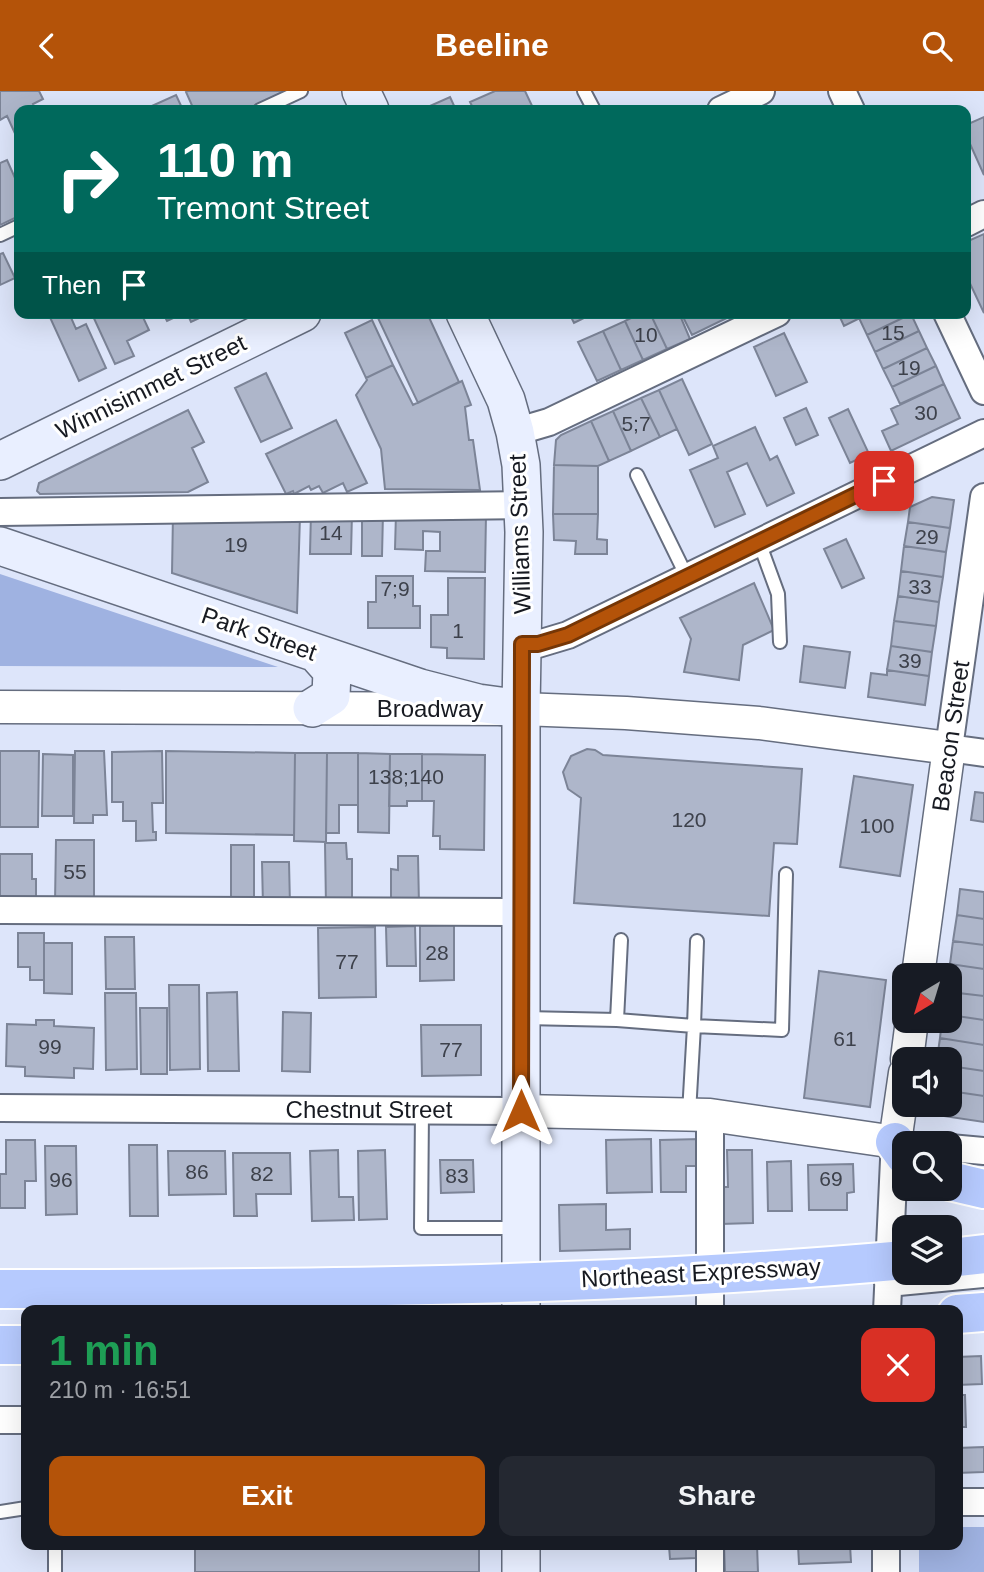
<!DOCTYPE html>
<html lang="en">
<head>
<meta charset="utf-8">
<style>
	body { margin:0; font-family:Arial,sans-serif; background:#242831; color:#f1f3f6; height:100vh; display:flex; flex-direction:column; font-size:26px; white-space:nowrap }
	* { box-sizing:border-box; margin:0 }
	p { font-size:23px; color:#9ea1a6 }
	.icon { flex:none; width:38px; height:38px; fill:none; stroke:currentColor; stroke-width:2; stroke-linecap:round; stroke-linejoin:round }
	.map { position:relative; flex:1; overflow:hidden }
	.side { position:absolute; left:21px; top:1214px; width:942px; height:245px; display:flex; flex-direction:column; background:#171b24; border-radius:14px; box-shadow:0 7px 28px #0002 }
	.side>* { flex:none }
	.banner { position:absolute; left:14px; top:14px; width:957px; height:214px; border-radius:14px; box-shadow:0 7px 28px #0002; background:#00695c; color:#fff; overflow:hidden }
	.needle { width:46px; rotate:218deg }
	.tools { position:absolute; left:892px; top:872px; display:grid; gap:14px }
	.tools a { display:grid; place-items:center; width:70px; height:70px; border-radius:14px; background:#171b24; box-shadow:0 7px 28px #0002; font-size:35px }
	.pin { position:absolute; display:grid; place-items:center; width:60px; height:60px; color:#fff; margin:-30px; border-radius:14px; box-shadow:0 4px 10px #0006 }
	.me { position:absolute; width:77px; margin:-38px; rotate:0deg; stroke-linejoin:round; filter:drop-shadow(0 0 5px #0008) }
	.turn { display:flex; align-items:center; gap:24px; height:147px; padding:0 28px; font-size:32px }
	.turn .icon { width:91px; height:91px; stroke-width:2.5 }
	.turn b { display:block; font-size:49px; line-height:60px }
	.then { display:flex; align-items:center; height:66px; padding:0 28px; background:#0003; gap:14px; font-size:26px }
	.round { display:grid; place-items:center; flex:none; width:74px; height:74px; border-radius:14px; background:#242831 }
	.overview { display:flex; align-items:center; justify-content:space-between; height:119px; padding:0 28px }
	h1 { font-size:42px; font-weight:600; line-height:52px; color:#1e9e55 }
	.cta { display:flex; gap:14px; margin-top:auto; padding:14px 28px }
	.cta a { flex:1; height:80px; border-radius:14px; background:#b45309; color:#fff; font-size:28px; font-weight:600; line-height:80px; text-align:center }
	.cta a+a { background:#242831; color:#f1f3f6 }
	header { display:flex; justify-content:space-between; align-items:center; height:91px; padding:0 28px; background:#b45309; color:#fff; font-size:32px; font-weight:600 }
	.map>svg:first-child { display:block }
</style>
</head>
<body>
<header><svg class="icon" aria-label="back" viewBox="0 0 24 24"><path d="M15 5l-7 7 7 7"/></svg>Beeline<svg class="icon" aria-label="search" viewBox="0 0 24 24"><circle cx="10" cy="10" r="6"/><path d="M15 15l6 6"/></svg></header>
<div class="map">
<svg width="984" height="1481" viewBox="0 0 984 1481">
	<rect width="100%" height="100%" fill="#dde5fa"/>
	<!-- green -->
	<path fill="#9fb2e1" d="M0 483 278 576 0 575Z
		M957 1436H984V1481H919V1454H957Z"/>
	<!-- building -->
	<path fill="#aeb6ca" stroke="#7c8497" stroke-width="2" d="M0 0H39L43 8 33 13 36 19H19L18 49 7 25 0 29Z
		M188 0H290L248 19H194L186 1Z
		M495 0H525L534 19H474L470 11Z
		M176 4 183 19H143Z
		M450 6 456 19H421Z
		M984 26V84L966 44V34Z
		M7 69 19 96V125L0 134V72Z
		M984 143V222L966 184V151Z
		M3 162 15 187 0 194V163Z
		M48 222H69L76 238 86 233 106 277 79 290Z
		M95 222H141L149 239 127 250 134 265 115 273 92 223Z
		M163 222H184L167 230Z
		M187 222H210L191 231Z
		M388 222H427L459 291 418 312 378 227Z
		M569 222H594L574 232Z
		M641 222H650L667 258 643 269 625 230Z
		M650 222H679L690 248 667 258Z
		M681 222H737L692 244Z
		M838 222H870L844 235Z
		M870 222H910L911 223 867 244 859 227Z
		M911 223 919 240 875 261 867 244Z
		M372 229 393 274 366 287 345 242Z
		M625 230 643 269 621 279 603 240Z
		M603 240 621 279 597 290 578 251Z
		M919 240 927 257 883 278 875 261Z
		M784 242 807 291 776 305 754 256Z
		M927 257 936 275 892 296 883 278Z
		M393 274 413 314 462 290 471 314 465 316 469 349H473L480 399 385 398 381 358 356 304 367 289 366 287Z
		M936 275 944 293 900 313 892 296Z
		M266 282 292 337 261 351 235 297Z
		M682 288 712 353 689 364 659 299Z
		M944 293 960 327 891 360 882 340 898 333 891 318Z
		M659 299 677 338 660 346 641 307Z
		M641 307 660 346 631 360 613 320Z
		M806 317 818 344 796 354 784 327Z
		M848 318 869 363 850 372 829 327Z
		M188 319 204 351 192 357 208 391 188 401 40 403 37 400 39 392Z
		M613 320 631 360 609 370 591 330Z
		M336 329 367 392 347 401 343 392 323 402 319 395 311 399 309 395 294 403 293 400 286 403 266 363Z
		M591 330 609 370 598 375 554 374 556 349 561 344Z
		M755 336 770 369 777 365 794 402 767 415 747 372 727 381 745 423 715 436 690 379 718 367 713 355Z
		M554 374 598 375V423H553Z
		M932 406 954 409 950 437 908 431 910 416Z
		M311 421 352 422 351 463H310Z
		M362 422H383L382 465H362Z
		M396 422 486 424 485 481 425 480 426 460H440V441L423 440V459L395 458Z
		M173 423 300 425 297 522 172 482Z
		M553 423H598L597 448 607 449V463H575L576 450 554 449Z
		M908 431 950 437 946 461 904 455Z
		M846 448 864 487 842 497 824 458Z
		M904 455 946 461 943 486 901 480Z
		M901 480 943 486 939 511 898 505Z
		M376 485H413V515H420V537H368V511H376Z
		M448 487H485L484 568 447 567V557L431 556V524H448Z
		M754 492 774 539 743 554 739 589 684 581 691 548 680 527Z
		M898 505 939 511 936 535 894 530Z
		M894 530 936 535 932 561 891 555Z
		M804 555 850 561 845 597 800 591Z
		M891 555 932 561 929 585 887 579Z
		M887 579 929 585 925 614 868 606 871 582 887 584Z
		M587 658 595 659 603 664 802 678 797 753 774 752 769 825 574 812 581 707 568 698 563 681 571 665Z
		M0 660H39L38 736H0Z
		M75 660H104L107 724H93V732H74Z
		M162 660 163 712H152L153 741H156V749L136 750V730H123V711H112V661Z
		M166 660 295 662 294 744 166 742Z
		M295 662H327L326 751 294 750Z
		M327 662H358V714H339V742H326Z
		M358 662 390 663 389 742 358 741Z
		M43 663 73 664V725H42Z
		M390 663H422V710H407V715H389Z
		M422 663 485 664 484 759 440 758V745H433L434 710H422Z
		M854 685 913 694 900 785 840 776Z
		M975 701 984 702V731L971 729Z
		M56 749H94V812H55Z
		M325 752H346L347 768H352V815H326Z
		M231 754H254V815H231Z
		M0 763H32V788H36V812H0Z
		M398 765H418L419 814H391V778L398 779Z
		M262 771H289L290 814 263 815Z
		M960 798 984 801V828L957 824Z
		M957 824 984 828V854L953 850Z
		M454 834V889L420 890V835Z
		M415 835 416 875H387L386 836Z
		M375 836 376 906 319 907 318 837Z
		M18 842H44V889H30V876H18Z
		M105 846H134L135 898H106Z
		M953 850 984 854V878L950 873Z
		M44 852H72V903L44 902Z
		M950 873 984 878V905L950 901Z
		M819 880 886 889 870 1016 804 1007Z
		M169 894H199L200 978 170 979Z
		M237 901 239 980H208L207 902Z
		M950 901 984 905V929L950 924Z
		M105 902H136L137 978 106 979Z
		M140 917H167V983H141Z
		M283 921 311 922 310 981 282 980Z
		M950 924 984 929V954L940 947 942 929H950Z
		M36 929H54V935L94 937 93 978 74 977V987L25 985V976L6 975 7 933 36 934Z
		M421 934H481V984L422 985Z
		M940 947 984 954V980L950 975V968H937Z
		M950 975 984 980V1005L950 1000Z
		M950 1000 984 1005V1031L930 1023 931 1013H950Z
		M651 1048 652 1101 607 1102 606 1049Z
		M700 1048 701 1075H686V1101H661L660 1049Z
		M6 1049H35L36 1090H25V1117H0V1083H6Z
		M129 1054H157L158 1125H130Z
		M45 1055H76L77 1123 46 1124Z
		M338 1059 339 1106H353L354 1129 312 1130 310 1060Z
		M385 1059 387 1128 359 1129 358 1060Z
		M727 1059H752L753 1132 721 1133V1096H728Z
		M168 1060H225L226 1103 169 1104Z
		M233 1062H290L291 1103H256L257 1125H234Z
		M440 1069H473L474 1101 441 1102Z
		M791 1070 792 1120H768L767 1071Z
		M853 1073 854 1101 847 1102V1119H809L808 1074Z
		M606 1113V1139L630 1138V1158L560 1160 559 1114Z
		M981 1265 982 1293 957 1294V1266Z
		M957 1304H965L966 1336H957Z
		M984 1356V1381L957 1382V1357Z
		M195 1454H479V1481H195Z
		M653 1454H697V1467L670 1468 669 1455 653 1456Z
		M724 1454H757L758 1481H725Z
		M798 1454H850L851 1471 799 1473Z"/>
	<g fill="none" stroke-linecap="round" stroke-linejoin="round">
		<defs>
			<path id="service" d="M584 0 594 19
				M260 19 301 0
				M0 144 19 135
				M637 384 687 486
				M759 451 778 503 780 551
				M525 927 617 929 694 935 697 850
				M617 929 621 849
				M422 1019 421 1137H517
				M689 1022 694 935 782 939 786 783
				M0 1421 26 1417
				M55 1454V1481"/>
			<path id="minor" d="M842 0 851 19
				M721 19 761 0
				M966 132 984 123
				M947 222 984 300
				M515 341 549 331 777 222
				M984 406 949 657 984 662
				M0 421 523 414
				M522 553H538L568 544 984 342
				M0 819 521 821
				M0 1017 521 1020
				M710 1024V1220
				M950 1057 984 1060
				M888 1192 984 1183
				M887 1220 894 1069 895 1051 903 1052
				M0 1329H26
				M957 1411H984
				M886 1454V1481
				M710 1481V1454"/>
			<path id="tertiary" d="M0 616 521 618 626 622 759 632 949 657 918 884
				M907 968 912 929
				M521 1020 710 1024 895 1051 905 982"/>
			<path id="secondary" d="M361 0 370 19
				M465 222 506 309 515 341 521 374 524 441 521 618V1220
				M0 370 302 222
				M0 455 420 597 478 612 521 618
				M312 617 331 605 332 580 316 562
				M521 1481V1454"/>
			<path id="motorway" d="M895 1051 905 1065
				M950 1090 984 1098
				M950 1167 984 1163
				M957 1223 984 1221
				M0 1254H26"/>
		</defs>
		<!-- service casing -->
		<use href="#service" stroke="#656d7f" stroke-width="16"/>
		<!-- minor casing -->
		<use href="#minor" stroke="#656d7f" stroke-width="30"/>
		<!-- tertiary casing -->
		<use href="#tertiary" stroke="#656d7f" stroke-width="35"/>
		<!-- secondary casing -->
		<use href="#secondary" stroke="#656d7f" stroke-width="40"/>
		<!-- motorway casing -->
		<use href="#motorway" stroke="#fff" stroke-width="42"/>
		<!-- service -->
		<use href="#service" stroke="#fff" stroke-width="12"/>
		<!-- minor -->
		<use href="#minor" stroke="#fff" stroke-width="26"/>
		<!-- tertiary -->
		<use href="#tertiary" stroke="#fff" stroke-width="32"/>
		<!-- secondary -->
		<use href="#secondary" stroke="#e9efff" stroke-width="37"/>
		<!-- motorway -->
		<use href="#motorway" stroke="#b6cafe" stroke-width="38"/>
		<defs>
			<path id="motorway-bridge" d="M0 1198C301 1198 604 1196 905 1169"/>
		</defs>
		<!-- motorway-bridge casing -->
		<use href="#motorway-bridge" stroke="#fff" stroke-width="42" stroke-linecap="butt"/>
		<!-- motorway-bridge -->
		<use href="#motorway-bridge" stroke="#b6cafe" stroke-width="38"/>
	</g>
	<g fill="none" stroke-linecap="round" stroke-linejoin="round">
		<defs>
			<path id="route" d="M521 1020 522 553H538L568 544 884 390"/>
		</defs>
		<!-- route casing -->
		<use href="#route" stroke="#753606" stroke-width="18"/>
		<!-- route -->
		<use href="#route" stroke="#b45309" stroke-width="12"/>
	</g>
	<g text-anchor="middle" stroke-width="6" stroke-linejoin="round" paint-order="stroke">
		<!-- number labels -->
		<g font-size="21" fill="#3d414b">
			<text x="893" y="249">15</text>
			<text x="646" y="251">10</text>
			<text x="909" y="284">19</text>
			<text x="926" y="329">30</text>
			<text x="636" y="340">5;7</text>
			<text x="331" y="449">14</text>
			<text x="927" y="453">29</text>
			<text x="236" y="461">19</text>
			<text x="920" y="503">33</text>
			<text x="395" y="505">7;9</text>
			<text x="458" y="547">1</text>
			<text x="910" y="577">39</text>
			<text x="406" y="693">138;140</text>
			<text x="689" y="736">120</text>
			<text x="877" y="742">100</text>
			<text x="75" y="788">55</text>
			<text x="437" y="869">28</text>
			<text x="347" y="878">77</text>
			<text x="845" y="955">61</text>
			<text x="50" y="963">99</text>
			<text x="451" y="966">77</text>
			<text x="197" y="1088">86</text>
			<text x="262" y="1090">82</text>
			<text x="457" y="1092">83</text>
			<text x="831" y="1095">69</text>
			<text x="61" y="1096">96</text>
		</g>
		<!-- street labels -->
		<g font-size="24" fill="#171a21" stroke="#fff">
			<text transform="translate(151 296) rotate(-26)" y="8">Winnisimmet Street</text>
			<text transform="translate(520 443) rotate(-92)" y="8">Williams Street</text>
			<text transform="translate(259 543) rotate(19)" y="8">Park Street</text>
			<text x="430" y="626">Broadway</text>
			<text transform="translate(951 645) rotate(-82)" y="8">Beacon Street</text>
			<text x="369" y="1027">Chestnut Street</text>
			<text transform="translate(701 1182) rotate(-3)" y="8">Northeast Expressway</text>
		</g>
	</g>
</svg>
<div class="tools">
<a><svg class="needle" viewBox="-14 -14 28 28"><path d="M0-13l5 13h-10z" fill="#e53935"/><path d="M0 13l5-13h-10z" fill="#9ea1a6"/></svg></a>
<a><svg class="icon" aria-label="sound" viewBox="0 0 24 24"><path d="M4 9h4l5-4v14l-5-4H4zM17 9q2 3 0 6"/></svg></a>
<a><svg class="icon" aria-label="search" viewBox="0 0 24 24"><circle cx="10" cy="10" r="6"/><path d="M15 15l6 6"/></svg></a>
<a><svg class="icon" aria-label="layers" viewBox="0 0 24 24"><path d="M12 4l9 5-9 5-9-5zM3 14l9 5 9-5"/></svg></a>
</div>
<div class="pin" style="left:884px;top:390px;background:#d93025"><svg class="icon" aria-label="arrive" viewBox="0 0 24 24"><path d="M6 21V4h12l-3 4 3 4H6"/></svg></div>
<svg class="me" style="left:521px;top:1020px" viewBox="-20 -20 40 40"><path d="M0-17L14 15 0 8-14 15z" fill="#b45309" stroke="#fff" stroke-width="4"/></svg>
<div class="banner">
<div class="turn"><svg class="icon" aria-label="right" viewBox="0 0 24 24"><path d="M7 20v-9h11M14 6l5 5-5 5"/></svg><div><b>110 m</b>Tremont Street</div></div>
<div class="then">Then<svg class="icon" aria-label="arrive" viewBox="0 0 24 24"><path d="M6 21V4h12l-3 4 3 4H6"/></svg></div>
</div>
<section class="side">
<div class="overview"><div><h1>1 min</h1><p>210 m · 16:51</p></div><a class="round" style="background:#d93025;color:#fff"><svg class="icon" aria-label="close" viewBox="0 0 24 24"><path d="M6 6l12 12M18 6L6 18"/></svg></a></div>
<div class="cta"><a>Exit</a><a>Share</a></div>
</section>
</div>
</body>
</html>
